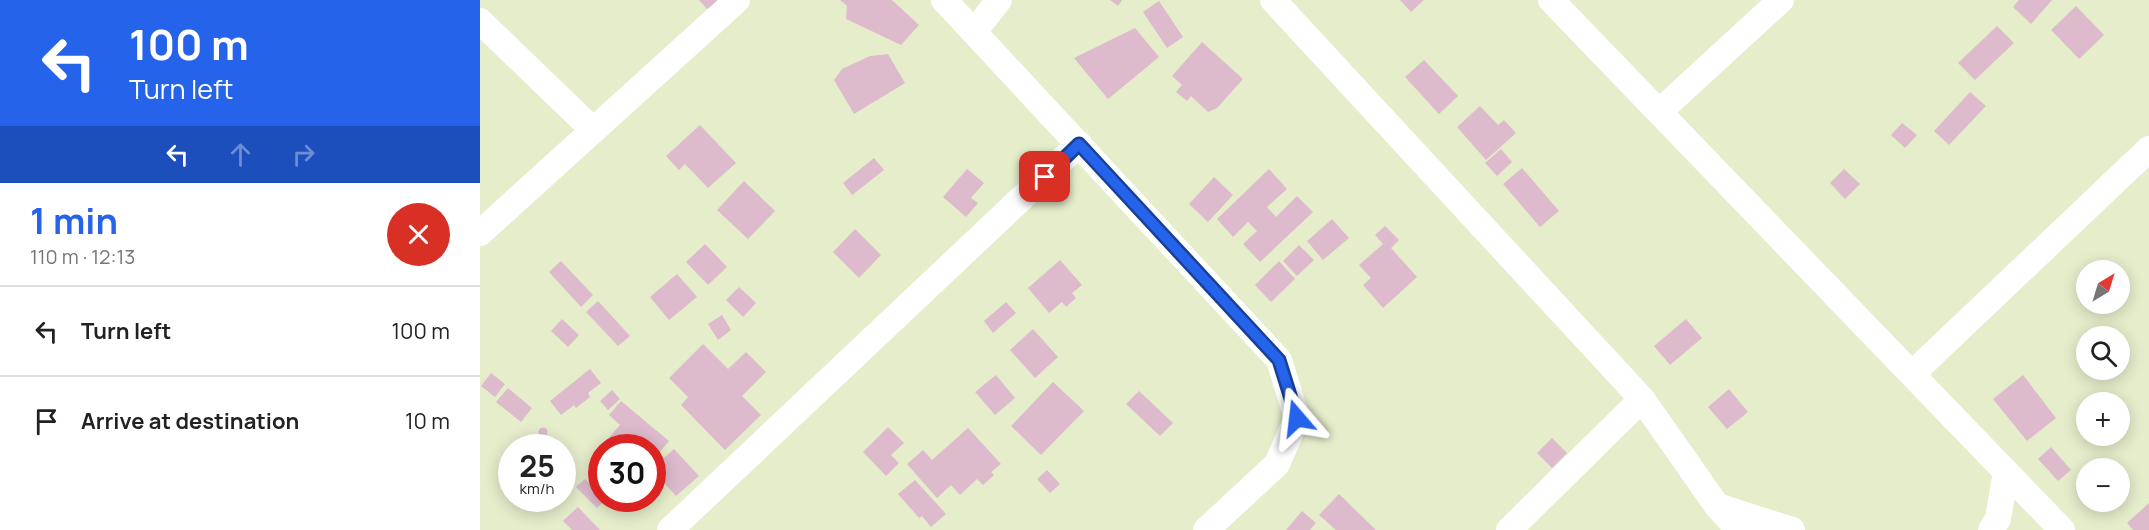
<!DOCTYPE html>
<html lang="en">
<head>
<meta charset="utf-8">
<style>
	body { margin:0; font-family:Manrope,sans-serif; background:#f6f6f6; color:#222; height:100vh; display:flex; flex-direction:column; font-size:22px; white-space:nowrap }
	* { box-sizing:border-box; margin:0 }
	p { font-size:20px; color:#767676 }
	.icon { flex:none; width:33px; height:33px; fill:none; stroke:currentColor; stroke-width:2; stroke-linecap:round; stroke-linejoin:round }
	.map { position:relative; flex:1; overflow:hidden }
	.panel { display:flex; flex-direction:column; background:#fff; width:480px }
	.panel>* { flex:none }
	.banner { background:#2563eb; color:#fff; overflow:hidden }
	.needle { width:39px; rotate:38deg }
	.buttons { position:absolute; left:1596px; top:260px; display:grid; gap:12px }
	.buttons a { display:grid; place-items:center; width:54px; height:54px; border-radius:50%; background:#fff; box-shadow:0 3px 15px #0003; font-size:30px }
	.speed { position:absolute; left:18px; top:434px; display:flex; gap:12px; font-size:30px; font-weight:700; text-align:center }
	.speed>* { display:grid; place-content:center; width:78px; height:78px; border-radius:50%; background:#fff; box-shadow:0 3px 15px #0003; line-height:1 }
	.speed small { font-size:15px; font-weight:400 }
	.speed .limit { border:9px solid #d22; background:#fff; color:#111 }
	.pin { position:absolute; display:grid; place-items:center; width:51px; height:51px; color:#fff; margin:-26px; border-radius:12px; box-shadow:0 3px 9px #0006 }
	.me { position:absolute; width:66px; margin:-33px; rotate:343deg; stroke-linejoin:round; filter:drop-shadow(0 0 4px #0008) }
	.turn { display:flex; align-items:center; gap:21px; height:126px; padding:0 30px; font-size:27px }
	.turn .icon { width:78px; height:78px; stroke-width:2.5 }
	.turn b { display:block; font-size:42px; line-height:51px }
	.lanes { display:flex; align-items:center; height:57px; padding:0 30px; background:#0003; justify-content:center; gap:30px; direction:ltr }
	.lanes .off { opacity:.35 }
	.round { display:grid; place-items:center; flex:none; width:63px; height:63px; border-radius:32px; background:#f6f6f6 }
	.summary { display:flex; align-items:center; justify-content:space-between; height:102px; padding:0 30px }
	h1 { font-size:36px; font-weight:700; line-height:45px; color:#2563eb }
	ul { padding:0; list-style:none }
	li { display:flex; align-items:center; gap:18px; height:90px; padding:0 30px; border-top:2px solid #e0e0e0 }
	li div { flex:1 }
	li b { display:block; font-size:22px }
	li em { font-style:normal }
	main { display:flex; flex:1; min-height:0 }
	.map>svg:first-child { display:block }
</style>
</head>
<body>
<main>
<section class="panel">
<div class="banner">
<div class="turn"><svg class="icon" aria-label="left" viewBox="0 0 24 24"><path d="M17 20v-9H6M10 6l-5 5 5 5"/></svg><div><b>100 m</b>Turn left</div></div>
<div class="lanes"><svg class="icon" aria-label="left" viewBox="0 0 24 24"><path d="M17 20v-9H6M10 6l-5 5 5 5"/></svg><svg class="icon off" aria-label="ahead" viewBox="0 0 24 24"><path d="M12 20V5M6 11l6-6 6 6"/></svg><svg class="icon off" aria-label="right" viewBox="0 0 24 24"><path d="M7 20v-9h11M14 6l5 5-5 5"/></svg></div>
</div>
<div class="summary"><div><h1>1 min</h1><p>110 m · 12:13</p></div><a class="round" style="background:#d93025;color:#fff"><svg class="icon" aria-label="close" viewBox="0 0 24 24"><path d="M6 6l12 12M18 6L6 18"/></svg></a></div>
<ul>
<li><svg class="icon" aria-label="left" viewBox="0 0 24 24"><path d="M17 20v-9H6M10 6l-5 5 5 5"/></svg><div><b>Turn left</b></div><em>100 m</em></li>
<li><svg class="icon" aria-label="arrive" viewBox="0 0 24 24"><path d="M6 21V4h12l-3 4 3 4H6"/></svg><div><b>Arrive at destination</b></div><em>10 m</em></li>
</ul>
</section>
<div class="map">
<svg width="1669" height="530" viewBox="0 0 1669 530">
	<rect width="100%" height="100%" fill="#e5edcb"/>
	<!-- building -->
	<path fill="#ddbbcd" d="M219 0H240L228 10Z
		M360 0H412L439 25 421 45 366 19 367 6Z
		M630 0H642L638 6Z
		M920 0H944L931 12Z
		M1539 0H1572L1551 24 1533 7Z
		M679 1 703 37 687 48 663 12Z
		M1596 6 1624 35 1599 59 1571 30Z
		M1517 26 1534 43 1495 80 1478 63Z
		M655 28 679 57 628 99 594 58Z
		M722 42 763 79 737 108 728 112 711 96 707 101 696 92 702 85 692 76Z
		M408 54 425 83 374 114 354 80 362 69 390 56Z
		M944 60 978 96 959 114 925 77Z
		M1490 92 1506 106 1469 145 1454 131Z
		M1000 106 1018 125 1024 120 1036 133 1006 160 977 127Z
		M1422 123 1437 135 1425 148 1411 135Z
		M220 125 256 163 228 188 205 164 199 170 186 156Z
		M1021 149 1032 162 1017 176 1005 163Z
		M394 158 404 170 372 195 363 183Z
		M1042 168 1079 211 1060 227 1023 184Z
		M487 169 504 183 491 198 498 203 486 217 463 197Z
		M789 169 807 189 787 207 796 217 817 196 833 212 780 262 763 244 777 231 768 222 753 237 737 219Z
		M1364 169 1380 184 1365 199 1350 183Z
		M734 177 753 195 728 222 709 204Z
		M264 181 295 211 268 239 237 210Z
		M852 219 869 238 843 260 827 241Z
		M905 226 919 240 911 248 937 277 903 308 883 285 891 278 879 265 903 244 895 235Z
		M375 229 401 255 379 278 353 252Z
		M225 244 247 267 228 285 206 262Z
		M819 245 834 260 817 276 803 261Z
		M580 260 602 285 592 293 596 298 586 307 582 302 569 313 548 288Z
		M81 261 113 295 101 307 69 272Z
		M799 261 815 279 791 302 775 285Z
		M197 274 217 297 189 320 170 297Z
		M259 287 276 303 263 317 246 300Z
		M118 301 150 336 138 346 106 312Z
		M526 302 536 313 513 333 504 321Z
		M242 315 251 330 238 340 228 324Z
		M82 319 99 335 88 347 71 331Z
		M1206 319 1222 338 1190 365 1174 346Z
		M553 329 578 357 555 378 530 350Z
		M223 344 248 369 266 352 286 372 262 396 281 415 245 450 201 405 208 397 189 378Z
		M110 369 121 383 108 393 110 397 96 408 94 405 81 415 70 401Z
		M11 373 25 384 15 397 1 386Z
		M516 375 535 398 515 415 495 392Z
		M1543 375 1576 418 1547 441 1513 399Z
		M573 382 604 411 561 455 531 426Z
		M28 388 52 408 41 422 16 402Z
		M1249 389 1268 412 1247 429 1228 407Z
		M132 390 140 399 128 410 120 401Z
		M659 391 693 423 680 436 646 404Z
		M141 401 189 441 178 454 172 447H131L125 442 140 425 129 415Z
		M408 427 424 443 411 455 419 463 406 476 383 452Z
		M58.5 432a4.5 4.5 0 1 1 9 0a4.5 4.5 0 1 1-9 0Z
		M488 428 521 464 511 472 514 475 503 485 497 479 480 495 471 485 457 498 427 464 443 450 452 460Z
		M1072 438 1087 453 1072 468 1057 453Z
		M1571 447 1591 470 1578 481 1558 459Z
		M194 449 219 476 196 496 182 481 186 477 175 466Z
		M567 470 580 484 570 493 557 479Z
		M105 479 125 500 117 508 96 487Z
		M435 480 466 514 451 527 442 516 439 518 418 494Z
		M859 494 896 530H856L839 515Z
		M1669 503V530H1653L1647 523Z
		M98 507 120 530H92L83 521Z
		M822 511 836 523 830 530H806Z"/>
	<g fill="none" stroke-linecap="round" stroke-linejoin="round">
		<!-- street -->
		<path stroke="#fff" stroke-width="26" d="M464 0 799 360 817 418 797 464 726 530
			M793 0 1162 399 1237 506 1259 530
			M1071 0 1582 530
			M0 21 113 130
			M494 32 519 0
			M1179 112 1301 0
			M0 233 257 0
			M1432 374 1669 149
			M1237 506 1312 530
			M190 530 599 144
			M1029 530 1162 399
			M1511 530 1518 519 1526 472"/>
	</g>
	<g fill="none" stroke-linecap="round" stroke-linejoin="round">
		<defs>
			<path id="route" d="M565 177 599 144 799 360 817 418"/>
		</defs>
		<!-- route casing -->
		<use href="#route" stroke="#184099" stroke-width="15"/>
		<!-- route -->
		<use href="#route" stroke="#2563eb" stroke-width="10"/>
	</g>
</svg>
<div class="buttons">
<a><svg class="needle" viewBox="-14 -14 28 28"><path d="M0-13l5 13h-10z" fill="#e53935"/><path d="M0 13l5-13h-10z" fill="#767676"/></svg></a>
<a><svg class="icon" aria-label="search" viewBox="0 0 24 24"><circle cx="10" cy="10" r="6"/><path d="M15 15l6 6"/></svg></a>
<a>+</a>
<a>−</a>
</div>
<div class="speed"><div>25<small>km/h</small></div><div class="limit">30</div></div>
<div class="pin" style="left:565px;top:177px;background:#d93025"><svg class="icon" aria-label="arrive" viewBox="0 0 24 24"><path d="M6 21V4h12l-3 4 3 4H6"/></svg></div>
<svg class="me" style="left:817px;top:418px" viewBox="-20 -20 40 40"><path d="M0-17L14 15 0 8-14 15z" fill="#2563eb" stroke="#fff" stroke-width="4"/></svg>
</div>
</main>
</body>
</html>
